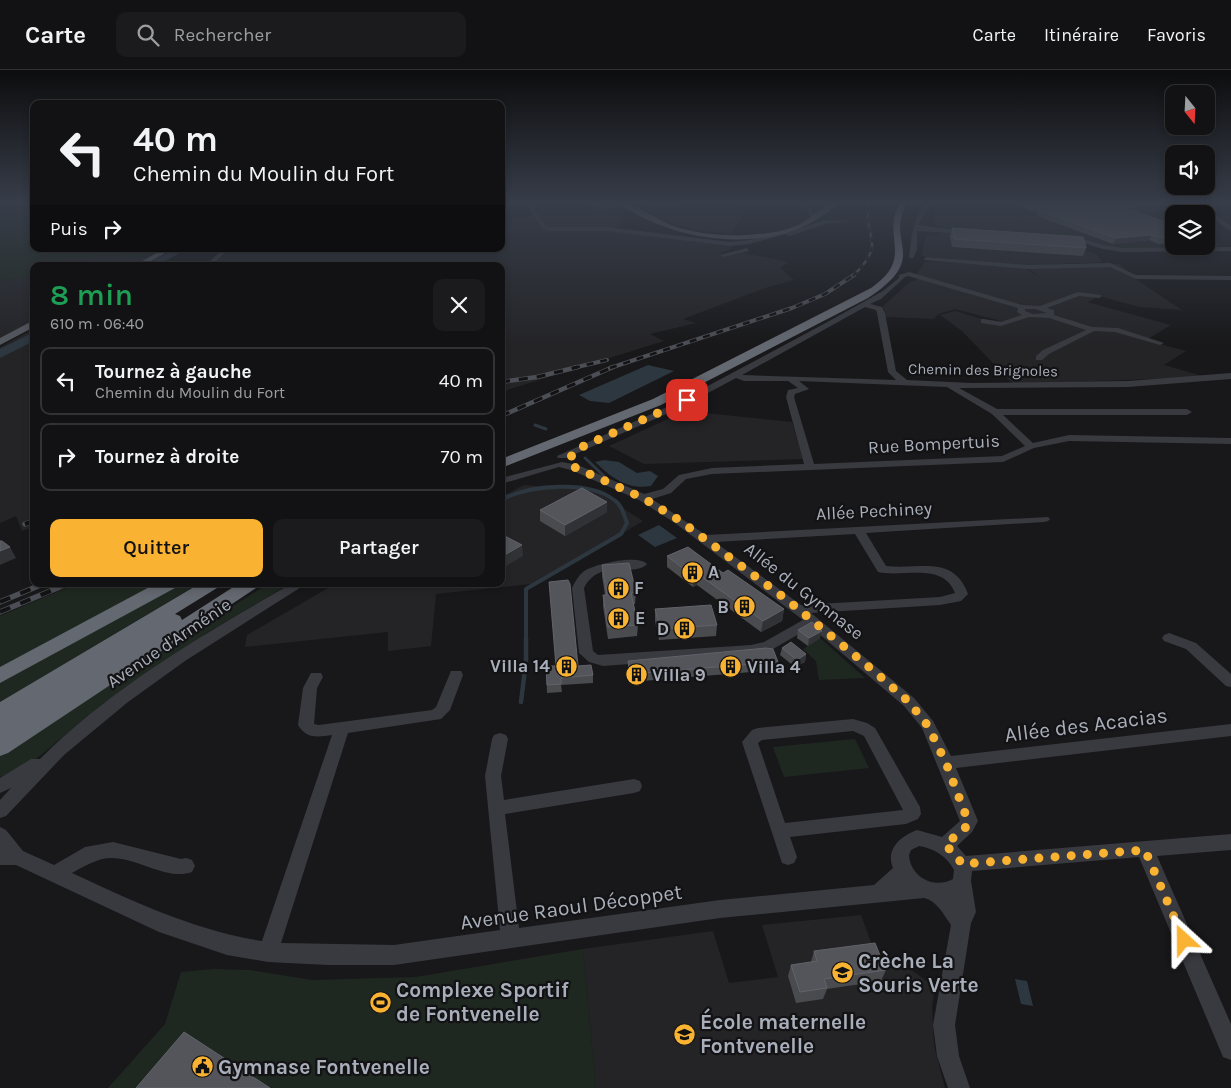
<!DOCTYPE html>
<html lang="fr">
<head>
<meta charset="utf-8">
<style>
	body { margin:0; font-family:Karla,sans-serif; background:#1b1b1d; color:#f1f3f6; height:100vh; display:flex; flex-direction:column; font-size:19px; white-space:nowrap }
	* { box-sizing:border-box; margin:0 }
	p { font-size:16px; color:#9c9ea0 }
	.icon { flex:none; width:28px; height:28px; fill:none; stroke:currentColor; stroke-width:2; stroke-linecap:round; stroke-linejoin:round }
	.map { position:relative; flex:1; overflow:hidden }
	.details { position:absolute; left:30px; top:192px; width:475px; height:325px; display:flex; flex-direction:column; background:#121214; border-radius:10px; box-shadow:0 2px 8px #0003,0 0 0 1px #313234 }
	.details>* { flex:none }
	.guide { position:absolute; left:30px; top:30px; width:475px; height:152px; border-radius:10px; box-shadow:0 2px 8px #0003,0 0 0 1px #313234; background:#121214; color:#f1f3f6; overflow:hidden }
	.needle { width:32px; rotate:162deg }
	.fabs { position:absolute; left:1165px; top:15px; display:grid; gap:10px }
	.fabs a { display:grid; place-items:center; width:50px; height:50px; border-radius:10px; background:#121214; box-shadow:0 2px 8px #0003,0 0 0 1px #313234; font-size:25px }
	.pin { position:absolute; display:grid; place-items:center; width:42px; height:42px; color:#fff; margin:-21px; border-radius:10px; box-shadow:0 2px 8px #0006 }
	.me { position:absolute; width:55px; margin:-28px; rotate:336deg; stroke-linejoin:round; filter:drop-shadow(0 0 4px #0008) }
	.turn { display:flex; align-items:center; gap:18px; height:105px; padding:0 20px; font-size:22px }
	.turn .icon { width:65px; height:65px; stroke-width:2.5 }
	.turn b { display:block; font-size:35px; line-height:42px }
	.then { display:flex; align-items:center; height:48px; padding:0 20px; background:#0003; gap:10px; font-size:19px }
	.round { display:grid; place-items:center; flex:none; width:52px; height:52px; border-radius:10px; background:#1b1b1d }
	.headline { display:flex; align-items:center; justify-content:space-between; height:85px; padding:0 20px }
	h1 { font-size:30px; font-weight:600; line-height:38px; color:#1e9e55 }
	.cta { display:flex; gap:10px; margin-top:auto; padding:10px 20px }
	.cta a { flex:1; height:58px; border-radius:10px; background:#f9b231; color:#111; font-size:20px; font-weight:600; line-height:58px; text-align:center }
	.cta a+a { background:#1b1b1d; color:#f1f3f6 }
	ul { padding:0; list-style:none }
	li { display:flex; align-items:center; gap:15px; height:68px; margin:0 10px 8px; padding:0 10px; border:2px solid #313234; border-radius:10px }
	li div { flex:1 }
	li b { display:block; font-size:19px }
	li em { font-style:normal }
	header { display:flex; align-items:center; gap:30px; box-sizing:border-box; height:70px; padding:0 25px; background:#121214; border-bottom:1px solid #313234 }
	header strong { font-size:24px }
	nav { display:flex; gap:28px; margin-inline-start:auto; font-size:18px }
	.search { width:350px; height:45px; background:#1b1b1d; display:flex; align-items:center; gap:12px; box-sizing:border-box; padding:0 18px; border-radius:10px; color:#9c9ea0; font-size:19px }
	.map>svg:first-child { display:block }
</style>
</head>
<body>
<header>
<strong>Carte</strong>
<div class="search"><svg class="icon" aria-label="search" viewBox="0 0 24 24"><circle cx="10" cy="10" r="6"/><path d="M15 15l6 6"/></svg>Rechercher</div>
<nav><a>Carte</a><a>Itinéraire</a><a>Favoris</a></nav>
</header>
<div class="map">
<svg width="1231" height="1018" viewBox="0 0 1231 1018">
	<rect width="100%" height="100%" fill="#18181a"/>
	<!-- built -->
	<path fill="#242427" d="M532 133H614L622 137 617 139 624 142 620 153 614 159H558L546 156Z
		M627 133H735L745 143 731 163 710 162 675 155Z
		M937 133H1207L1210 135 1206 144H1174V176H1206V165L1222 175 1204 179 1118 178 1074 167 999 165 936 156 934 142Z
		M538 146 547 160H609L731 176V179L721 183 725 186 743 183 789 192 780 198 794 210 765 218 683 249 696 253 650 264 664 271 501 322V196H211L230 179H501V149Z
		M942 163 1057 172 1096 184 1102 192 1018 196 921 186 926 167Z
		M108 185 147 188 132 196H35V194L75 188Z
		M933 191 1024 198 1040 207 1029 199 1093 193 1120 194 1134 208 1182 240 1139 237 1099 226 1087 232 1171 255 1146 270 1186 281 1164 295 1206 307 1013 314 962 261 940 245 955 241 985 250 1001 251 955 239 938 244 934 249 886 247 883 236 910 212 923 207 917 204 925 192Z
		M34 206V250L0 268V212Z
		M34 259V457L22 461 16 446 0 453V277Z
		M685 341 792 352 803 389 644 394 609 376Z
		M524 415 594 420 643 451 540 513 436 524 431 576 388 581V562L245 577 247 565 335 514H501V427Z
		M861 845 879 894 910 899 935 917 932 937 934 975 945 1018H596L583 879 713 861 729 913 778 907 762 855Z"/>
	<!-- green -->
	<path fill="#1f2820" d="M0 133H34V152L25 155H34V179H165L147 188 108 185 35 194 34 206 0 212Z
		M1160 133H1206L1210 135 1206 149V144H1184L1182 139Z
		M943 154 1019 164 1040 163 1046 160 1068 161 1117 175 1202 177 1183 179 1120 178 1075 167 995 164 937 156Z
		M76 514H161L0 602V546Z
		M178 514H198L0 632V612Z
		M268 514H289L207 563 120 621 22 700 0 707V684L182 566 184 567Z
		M820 568 865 608 819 610 816 591 803 579Z
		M855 669 869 698 784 707 773 677Z
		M583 879 596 1018H108L165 954 181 902 214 899 249 900 312 910 416 907Z"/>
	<!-- water -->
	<path fill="#2d373f" d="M648 295 674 301 609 333 590 331 579 325Z
		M604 390 619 392 637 403 650 401 658 406 651 416C627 420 612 408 595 392Z
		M659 455 677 468 655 477 638 465Z
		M1015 909 1027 911 1033 936 1021 934Z"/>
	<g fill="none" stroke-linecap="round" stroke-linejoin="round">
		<!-- stream-far2 -->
		<path stroke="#2d373f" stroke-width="3" d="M535 355 546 359
			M585 388 604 406"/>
		<!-- stream-far1 -->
		<path stroke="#2d373f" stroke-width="4" d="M503 429C530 415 589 410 614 430 622 435 624 445 627 453L621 464 526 519V570"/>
		<!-- stream -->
		<path stroke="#2d373f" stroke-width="4.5" d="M521 632 526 591V568"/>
		<!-- river -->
		<path fill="#2d373f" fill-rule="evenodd" d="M175 179H187L156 196H143Z
			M34 262V271L0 288V279Z"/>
		<!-- minor -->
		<path fill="#383a3f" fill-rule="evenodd" d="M501 133H531L546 156 550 157H607L730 172 749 170 783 161 788 163 824 150 850 151 825 154 789 166 786 164 749 174 730 176 607 161H549L542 158 527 136H501Z
			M634 133H682L666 138Z
			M796 133H803L811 137 813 143 819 146 816 148 809 145 807 139Z
			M926 133H931L918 155 972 162 969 164 917 161V180L913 188H909C912 167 911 153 926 133Z
			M1207 133 1215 135 1216 145 1231 156V161L1211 147 1210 137Z
			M1068 165 1104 175 1123 178 1231 177V181L1123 182 1103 179 1066 168Z
			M747 178 749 181 723 187 720 185Z
			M223 179H229L211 196H205Z
			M926 187 1028 195 1110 193 1136 205 1231 206V210L1136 209 1110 197 1028 199 924 190Z
			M909 202 1022 235 1040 236 1078 222 1101 225V227L1099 228 1079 226 1047 238 1054 240V245L1092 257 1118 258 1164 273 1160 275 1115 262 1094 261 1049 284 1042 290H1036V286L1043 280 1086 260 1049 248 1029 247 1001 256 981 253V249H984L1001 252 1022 245 1017 242 1018 238 908 206 905 207 881 229 870 234 882 237 885 243 896 301 907 310 972 313 1128 311 1231 303V309L1128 317 959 318 997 339H1187L1192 342 1187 345H1003L1033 373 1069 365 1231 368V374L1069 371 1034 378 1003 392 712 404 686 409 671 423 652 429 706 465 1048 447 1050 449 1048 451 1044 452 866 463 886 496C920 500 953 484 968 524L961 531 940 535 811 543 914 628 933 651 951 686 1231 654V666L956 698 978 751 972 762 957 776 966 786 1231 764V780L1157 786 1231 954V990L1223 987 1139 787 972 801 971 811 976 842 971 853 955 955 959 986 970 1018H948L937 986 933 955 951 855C944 845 937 831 924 828L720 848 394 895H328L268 892 227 885 159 862 16 795H0V757L6 760 23 781 54 795 85 777 113 772 181 789 186 788 192 790 195 796 192 802C167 811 138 788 112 788 97 788 85 796 72 803 135 832 193 860 262 871L332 665C318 667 306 669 298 655L303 618 311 603H321L323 607 317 618 314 654 319 655 432 640 436 637 451 601H461L463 605 450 640 441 649 348 663 281 873 394 875 500 860 485 706 492 669 494 665 500 663 506 665 508 669 501 706 504 730 634 709 640 711 642 716 640 721 634 723 505 744 519 858 720 830 874 815 893 798C885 779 901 766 917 760L942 767 960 751 922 658 904 636 811 557 773 579 751 585 603 596 589 592 579 583 572 518C575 512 578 506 583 502 593 494 638 484 647 494 635 508 600 487 584 518L593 581 598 585 751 575 764 572 803 550 675 453 639 430 571 400 559 397 501 414V408L562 392 578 395 644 424 663 419 679 405 712 398 804 394 786 327 788 320 798 318 788 311H744L736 308 680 338 566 388H558L557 386 674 334 833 249 883 221 899 208V205ZM865 237 876 240 877 243 888 302 896 310 742 305ZM1025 239H1035L1047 243 1033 244 1025 241ZM799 311 947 317 992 344 1025 376 1002 386 814 394 794 327 795 324 809 319ZM855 464 878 502C903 508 943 491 955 523L940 527 801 535 715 472ZM919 776C933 778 947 786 954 800L953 809C933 820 910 806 909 785L911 780Z
			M291 514H306L185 591 128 632 64 685 6 746 0 748V730L11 718 0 723V708L31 689H40C112 617 204 564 291 514Z
			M1169 563 1196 573 1231 604V617L1226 616 1186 579 1164 571 1162 568 1164 565Z
			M853 649 867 653 875 658 920 737 921 744 918 749 906 754 790 767 797 787 794 793 788 795 782 793 742 672 752 660 758 658ZM853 661 864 666 903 740 785 753 758 673 762 670Z"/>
		<!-- major -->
		<path fill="#54575e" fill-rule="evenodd" d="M618 133C636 133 654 148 671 155 695 164 722 166 747 165 765 164 784 162 800 154 813 147 824 133 840 133 825 145 805 158 787 163 731 178 665 166 618 133Z
			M164 179H173L142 196H133Z
			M34 250V257L0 275V268Z"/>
		<!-- highway -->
		<path fill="#646870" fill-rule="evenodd" d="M900 133H907C884 174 932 186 868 228L661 335 501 398V389L653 329 871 218C916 187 880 167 900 133Z
			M155 514H178L175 518 0 613V597Z
			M199 514H220L217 518 175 544 180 546 182 550 238 514H259L256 518 8 683 0 686V632Z"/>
		<defs>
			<path id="rail-far3" d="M853 206C889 170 862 170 869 133"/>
			<path id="rail-far2" d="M573 298 607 290
				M610 298 792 238 825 224 854 205"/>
			<path id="rail-far1" d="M501 312 537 307 578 297
				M501 346 613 297"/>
			<path id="rail" d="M25 454 34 451
				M0 532 43 514
				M0 542 67 514"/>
		</defs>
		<!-- rail-far3 casing -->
		<use href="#rail-far3" stroke="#4b4e54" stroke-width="2.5"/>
		<!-- rail-far2 casing -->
		<use href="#rail-far2" stroke="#4b4e54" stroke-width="4"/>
		<!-- rail-far1 casing -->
		<use href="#rail-far1" stroke="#4b4e54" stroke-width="4.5"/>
		<!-- rail casing -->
		<use href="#rail" stroke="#4b4e54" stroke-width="5.5"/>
		<!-- rail-far3 -->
		<use href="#rail-far3" stroke="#131315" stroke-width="2" stroke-dasharray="5" stroke-linecap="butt"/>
		<!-- rail-far2 -->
		<use href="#rail-far2" stroke="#131315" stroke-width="2.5" stroke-dasharray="7" stroke-linecap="butt"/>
		<!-- rail-far1 -->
		<use href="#rail-far1" stroke="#131315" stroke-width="3" stroke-dasharray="9" stroke-linecap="butt"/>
		<!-- rail -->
		<use href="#rail" stroke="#131315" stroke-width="4" stroke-dasharray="11" stroke-linecap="butt"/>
	</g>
	<!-- wall -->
	<path fill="#494b4f" d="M588 133H621V137L600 140Z
		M1010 133H1170L1172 134 1170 139 1137 142 1174 155V174H1159L1149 170 1113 174 1037 146 1038 143Z
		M952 158 1086 178 1083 186 952 177 950 166Z
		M1206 166 1211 168 1208 174H1206Z
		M540 440 607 442 565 466 540 451Z
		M667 486 723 503 784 539 782 551 761 562 697 515 693 517 667 497Z
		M602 495 636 522 635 534H633L638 555 637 566 608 569 603 536V525H605L602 506Z
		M655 539 717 555 716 566 659 570 655 551Z
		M798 560 820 568 808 576 797 568Z
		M782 578 806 584 805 592 795 597 780 585Z
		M628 591 778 592 777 600 630 612 628 598Z
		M546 596H578L593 605V613L561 615 562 622 547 623Z
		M814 881 886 900 881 911 827 919 823 929 796 933 788 906 791 895 811 892Z"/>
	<!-- shaded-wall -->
	<path fill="#313235" d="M600 133H621V137L600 140Z
		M1172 134 1170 139 1123 143 1125 138Z
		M1151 165 1149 170 1113 174 1116 168Z
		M607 432V442L565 466V455Z
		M522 475 523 486 501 499V487Z
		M10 477 16 488 0 495V481Z
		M698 504 697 515 693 517V506Z
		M784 539 782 551 761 562 763 551Z
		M822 561 820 568 808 576 809 568Z
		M806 584 805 592 795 597 797 590Z"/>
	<!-- building -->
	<path fill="#54555b" stroke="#61636a" d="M1026 133H1170L1172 134 1125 138 1174 155V168H1162L1151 165 1116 168 1039 141 1045 140Z
		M952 158 1083 167 1086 178 954 169Z
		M582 418 607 432 565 455 540 440Z
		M501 464 522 475 501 487Z
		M0 471H2L10 477 0 481Z
		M688 477 723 503 728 500 784 539 763 551 698 504 693 506 667 486Z
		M629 493 636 522 631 523 638 555 608 557 603 525H607L602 495Z
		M568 510 570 514 578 596 591 595 593 605 561 608V614L547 615 546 596H556L549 512Z
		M711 535 717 555 660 559 655 539Z
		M812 552 822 561 809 568 798 560Z
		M791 572 806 584 797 590 782 578Z
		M766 578 773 579 778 592 630 604 628 591Z
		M875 873 886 900 824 909 827 918 800 922 791 895 817 891 814 881Z
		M184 962 270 1018H136Z"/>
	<!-- sky -->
	<linearGradient id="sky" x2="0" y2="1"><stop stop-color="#0d0d0e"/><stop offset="0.48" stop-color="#373d49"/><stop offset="1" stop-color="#373d49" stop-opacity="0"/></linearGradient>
	<rect width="1231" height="276" fill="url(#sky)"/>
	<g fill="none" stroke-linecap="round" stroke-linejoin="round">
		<!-- route -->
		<path stroke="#f9b231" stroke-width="9" stroke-dasharray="0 16.2" d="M687 330 575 380 568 392 574 397 643 428 679 450 786 529 875 602 909 632 928 656 946 693 968 751 966 757 945 775 955 784 962 794 1145 780 1184 870"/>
	</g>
	<!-- icons -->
	<defs>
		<symbol id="building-disc" viewBox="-11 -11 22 22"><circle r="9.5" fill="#f9b231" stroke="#131315"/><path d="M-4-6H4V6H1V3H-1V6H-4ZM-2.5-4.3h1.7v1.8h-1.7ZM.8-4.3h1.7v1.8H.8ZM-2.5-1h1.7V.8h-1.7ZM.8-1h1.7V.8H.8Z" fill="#111"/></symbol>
		<symbol id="school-disc" viewBox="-11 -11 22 22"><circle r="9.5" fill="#f9b231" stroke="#131315"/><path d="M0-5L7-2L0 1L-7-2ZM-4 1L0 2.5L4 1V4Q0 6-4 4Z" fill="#111"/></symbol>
		<symbol id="stadium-disc" viewBox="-11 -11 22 22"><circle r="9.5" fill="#f9b231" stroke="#131315"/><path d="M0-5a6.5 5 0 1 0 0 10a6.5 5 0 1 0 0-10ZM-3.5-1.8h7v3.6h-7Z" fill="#111"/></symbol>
		<symbol id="civic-disc" viewBox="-11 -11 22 22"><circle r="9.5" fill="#f9b231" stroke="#131315"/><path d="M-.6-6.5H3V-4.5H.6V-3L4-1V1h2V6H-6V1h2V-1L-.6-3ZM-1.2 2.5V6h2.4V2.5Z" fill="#111"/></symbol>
	</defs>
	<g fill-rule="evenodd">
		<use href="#building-disc" x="680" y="490" width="25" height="25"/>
		<use href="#building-disc" x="606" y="506" width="25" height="25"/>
		<use href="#building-disc" x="732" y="524" width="25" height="25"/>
		<use href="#building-disc" x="606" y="536" width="25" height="25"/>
		<use href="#building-disc" x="672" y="546" width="25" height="25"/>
		<use href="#building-disc" x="554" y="584" width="25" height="25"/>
		<use href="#building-disc" x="718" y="584" width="25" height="25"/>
		<use href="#building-disc" x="624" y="592" width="25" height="25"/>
		<use href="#school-disc" x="830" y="890" width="25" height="25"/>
		<use href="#stadium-disc" x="368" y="920" width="25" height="25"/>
		<use href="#school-disc" x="672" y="952" width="25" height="25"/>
		<use href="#civic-disc" x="190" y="984" width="25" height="25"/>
	</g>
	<g text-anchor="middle" stroke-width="4.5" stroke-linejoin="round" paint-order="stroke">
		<!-- far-street labels -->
		<g font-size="15" fill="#a9afba" stroke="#131315">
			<text transform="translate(983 300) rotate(1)" y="5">Chemin des Brignoles</text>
		</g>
		<!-- street labels -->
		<g font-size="18" fill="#a9afba" stroke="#131315">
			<text transform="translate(934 374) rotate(-3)" y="6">Rue Bompertuis</text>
			<text transform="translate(874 441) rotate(-3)" y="6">Allée Pechiney</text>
			<text transform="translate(804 521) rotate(38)" y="6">Allée du Gymnase</text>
			<text transform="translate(169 573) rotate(-34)" y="6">Avenue d'Arménie</text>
		</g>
		<!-- poi labels -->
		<g font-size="18" font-weight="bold" fill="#a9afba" stroke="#131315" text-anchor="start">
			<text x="708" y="508">A</text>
			<text x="634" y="524">F</text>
			<text x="729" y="543" text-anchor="end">B</text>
			<text x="635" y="554">E</text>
			<text x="669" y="565" text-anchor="end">D</text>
			<text x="550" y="602" text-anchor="end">Villa 14</text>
			<text x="747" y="603">Villa 4</text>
			<text x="652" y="611">Villa 9</text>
		</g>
		<!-- near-street labels -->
		<g font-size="21" fill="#a9afba" stroke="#131315">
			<text transform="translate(1086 655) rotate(-7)" y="7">Allée des Acacias</text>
			<text transform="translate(571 837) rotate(-8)" y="7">Avenue Raoul Décoppet</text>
		</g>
		<!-- near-poi labels -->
		<g font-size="21" font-weight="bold" fill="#a9afba" stroke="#131315" text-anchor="start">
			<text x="858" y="898">Crèche La<tspan x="858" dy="24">Souris Verte</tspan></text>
			<text x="396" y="927">Complexe Sportif<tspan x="396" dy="24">de Fontvenelle</tspan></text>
			<text x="700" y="959">École maternelle<tspan x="700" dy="24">Fontvenelle</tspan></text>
			<text x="218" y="1004">Gymnase Fontvenelle</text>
		</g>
	</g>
</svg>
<div class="fabs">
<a><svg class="needle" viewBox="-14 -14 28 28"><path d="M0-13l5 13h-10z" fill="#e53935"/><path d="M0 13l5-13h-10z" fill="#9c9ea0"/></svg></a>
<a><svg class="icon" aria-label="sound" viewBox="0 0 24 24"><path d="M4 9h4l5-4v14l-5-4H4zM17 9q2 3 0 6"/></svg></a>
<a><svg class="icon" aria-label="layers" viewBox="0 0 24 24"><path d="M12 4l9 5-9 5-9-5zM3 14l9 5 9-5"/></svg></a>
</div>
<div class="pin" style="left:687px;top:330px;background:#d93025"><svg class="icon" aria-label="arrive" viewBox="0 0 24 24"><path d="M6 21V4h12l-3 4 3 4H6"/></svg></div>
<svg class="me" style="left:1184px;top:870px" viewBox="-20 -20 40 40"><path d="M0-17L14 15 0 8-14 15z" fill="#f9b231" stroke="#fff" stroke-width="4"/></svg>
<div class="guide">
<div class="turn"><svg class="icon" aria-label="left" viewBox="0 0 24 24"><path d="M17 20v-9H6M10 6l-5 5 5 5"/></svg><div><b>40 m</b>Chemin du Moulin du Fort</div></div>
<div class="then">Puis<svg class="icon" aria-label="right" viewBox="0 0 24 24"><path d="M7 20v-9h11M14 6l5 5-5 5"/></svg></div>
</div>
<section class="details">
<div class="headline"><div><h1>8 min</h1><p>610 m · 06:40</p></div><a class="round"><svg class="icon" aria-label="close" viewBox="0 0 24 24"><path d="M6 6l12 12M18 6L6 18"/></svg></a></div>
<ul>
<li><svg class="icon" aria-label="left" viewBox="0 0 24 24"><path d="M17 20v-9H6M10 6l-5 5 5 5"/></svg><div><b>Tournez à gauche</b><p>Chemin du Moulin du Fort</p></div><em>40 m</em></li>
<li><svg class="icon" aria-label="right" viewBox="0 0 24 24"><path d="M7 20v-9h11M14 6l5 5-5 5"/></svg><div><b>Tournez à droite</b></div><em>70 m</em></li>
</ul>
<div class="cta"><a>Quitter</a><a>Partager</a></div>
</section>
</div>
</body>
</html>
